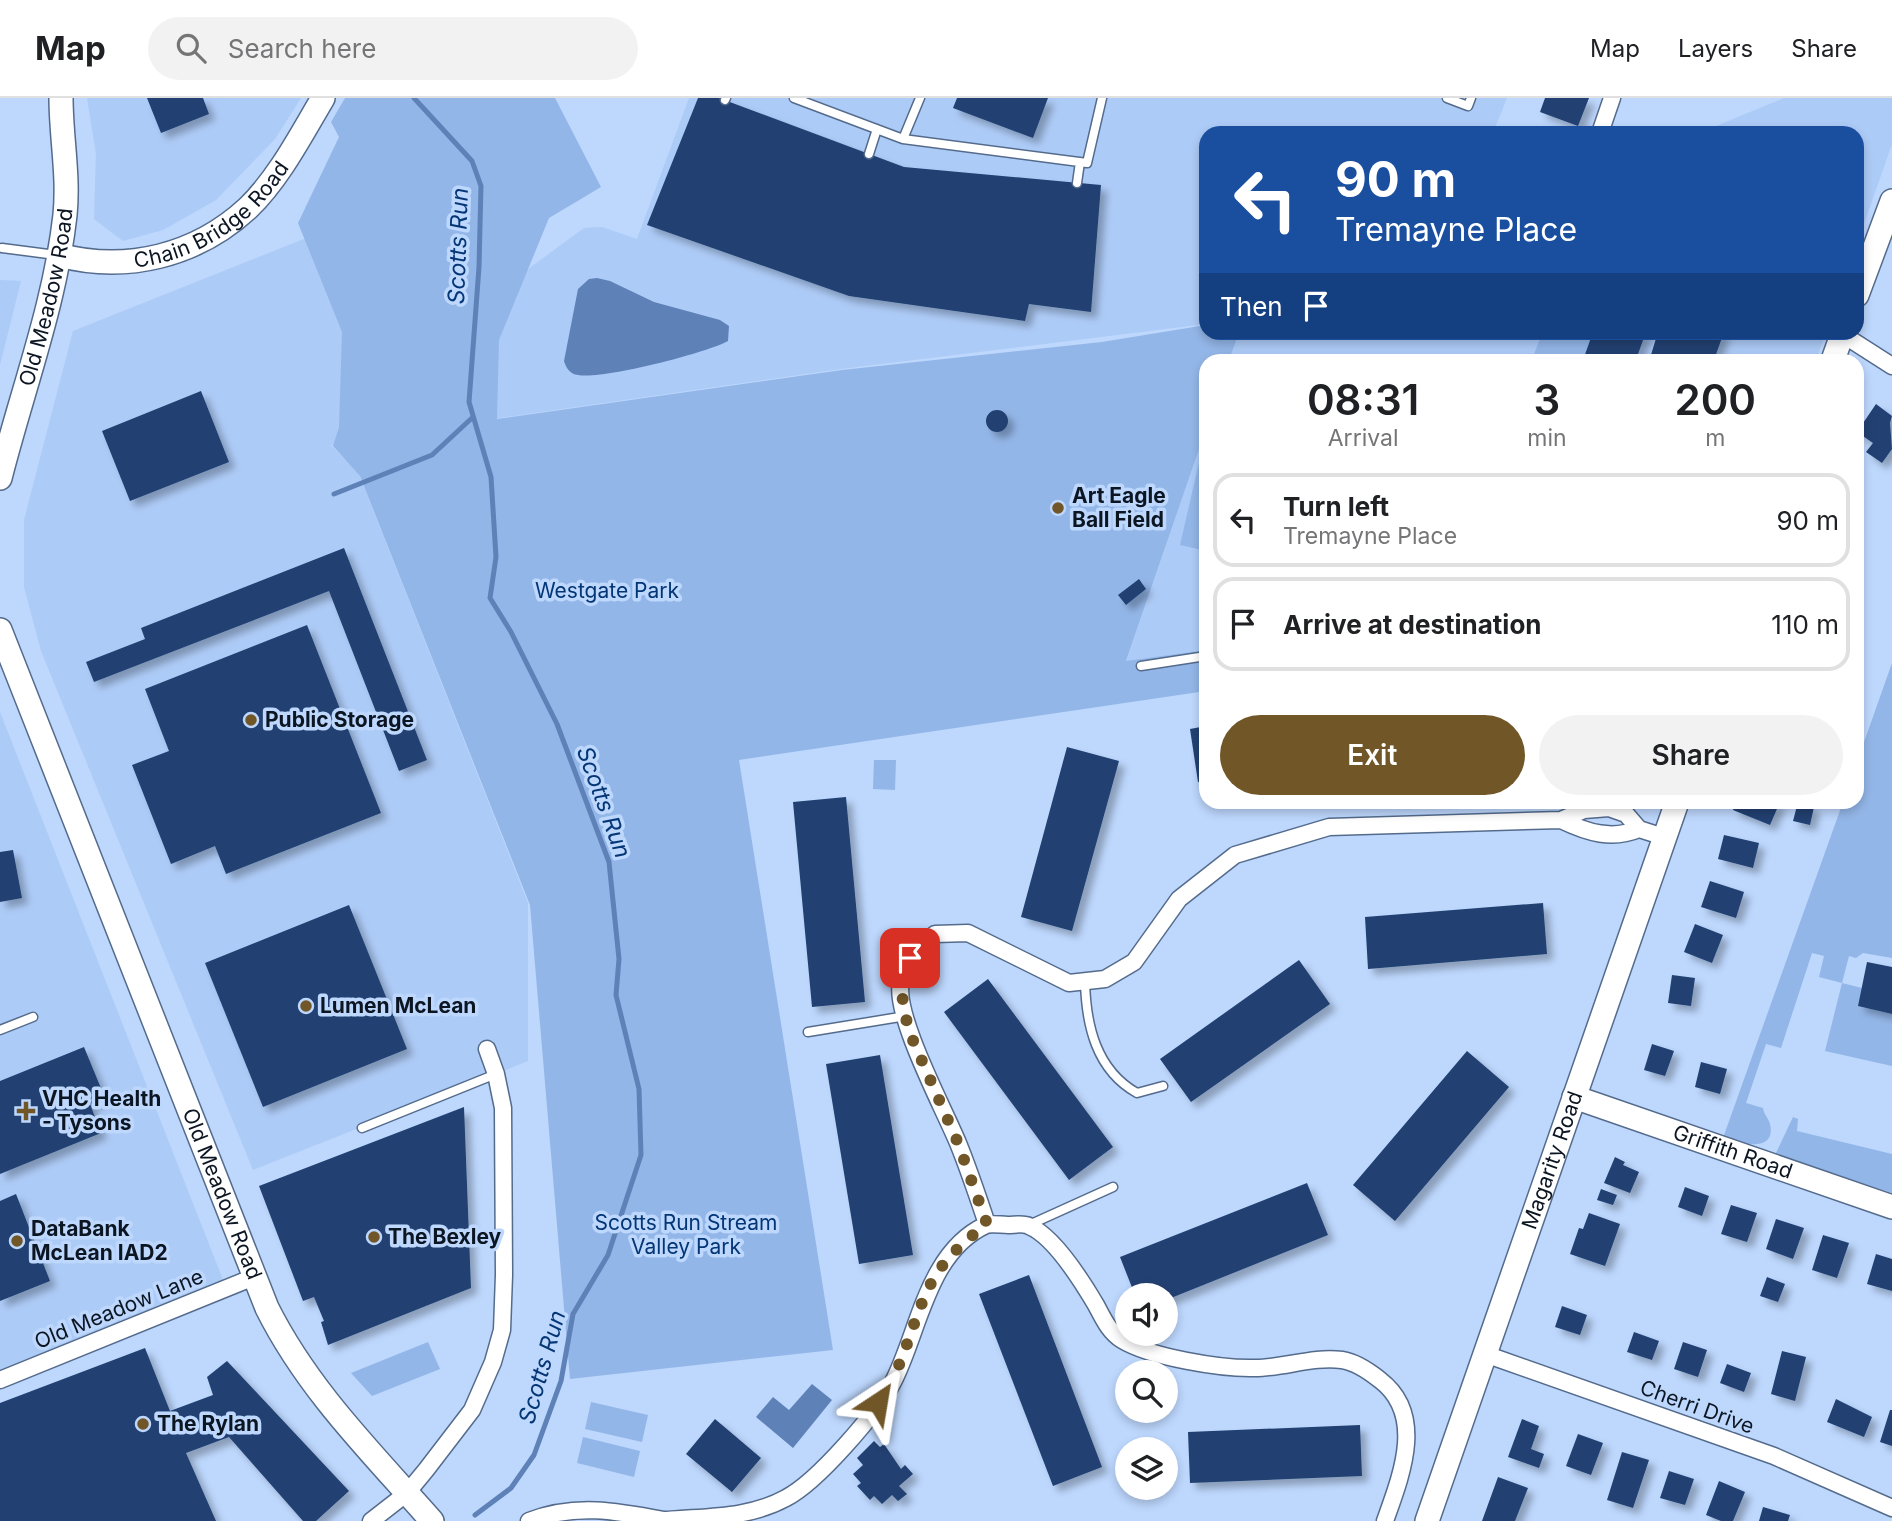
<!DOCTYPE html>
<html lang="en">
<head>
<meta charset="utf-8">
<style>
	body { margin:0; font-family:Inter,sans-serif; background:#f2f2f2; color:#202124; height:100vh; display:flex; flex-direction:column; font-size:26px; white-space:nowrap }
	* { box-sizing:border-box; margin:0 }
	p { font-size:23px; color:#757577 }
	.icon { flex:none; width:38px; height:38px; fill:none; stroke:currentColor; stroke-width:2; stroke-linecap:round; stroke-linejoin:round }
	.map { position:relative; flex:1; overflow:hidden }
	.panel { position:absolute; left:1199px; top:256px; width:665px; height:455px; display:flex; flex-direction:column; background:#fff; border-radius:21px; box-shadow:0 4px 10px #0003 }
	.panel>* { flex:none }
	.top-card { position:absolute; left:1199px; top:28px; width:665px; height:214px; border-radius:21px; box-shadow:0 4px 10px #0003; background:#1a4fa0; color:#fff; overflow:hidden }
	.fabs { position:absolute; left:1115px; top:1185px; display:grid; gap:14px }
	.fabs a { display:grid; place-items:center; width:63px; height:63px; border-radius:50%; background:#fff; box-shadow:0 4px 10px #0003; font-size:35px }
	.pin { position:absolute; display:grid; place-items:center; width:60px; height:60px; color:#fff; margin:-30px; border-radius:14px; box-shadow:0 4px 10px #0006 }
	.me { position:absolute; width:77px; margin:-38px; rotate:33deg; stroke-linejoin:round; filter:drop-shadow(0 0 5px #0008) }
	.turn { display:flex; align-items:center; gap:24px; height:147px; padding:0 21px; font-size:32px }
	.turn .icon { width:91px; height:91px; stroke-width:2.5 }
	.turn b { display:block; font-size:49px; line-height:60px }
	.then { display:flex; align-items:center; height:66px; padding:0 21px; background:#0003; gap:14px; font-size:26px }
	.eta { display:flex; justify-content:space-evenly; align-items:center; height:119px; text-align:center }
	.eta b { font-size:42px; font-weight:600; line-height:49px }
	.cta { display:flex; gap:14px; margin-top:auto; padding:14px 21px }
	.cta a { flex:1; height:80px; border-radius:42px; background:#715628; color:#fff; font-size:28px; font-weight:600; line-height:80px; text-align:center }
	.cta a+a { background:#f2f2f2; color:#202124 }
	ul { padding:0; list-style:none }
	li { display:flex; align-items:center; gap:21px; height:94px; margin:0 14px 10px; padding:0 7px; border:4px solid #e0e0e0; border-radius:21px }
	li div { flex:1 }
	li b { display:block; font-size:26px }
	li em { font-style:normal }
	header { display:flex; align-items:center; gap:42px; box-sizing:border-box; height:98px; padding:0 35px; background:#fff; border-bottom:2px solid #e0e0e0 }
	header strong { font-size:33px }
	nav { display:flex; gap:38px; margin-inline-start:auto; font-size:24px }
	.search { width:490px; height:63px; background:#f2f2f2; display:flex; align-items:center; gap:18px; box-sizing:border-box; padding:0 24px; border-radius:38px; color:#757577; font-size:26px }
	.map>svg:first-child { display:block }
</style>
</head>
<body>
<header>
<strong>Map</strong>
<div class="search"><svg class="icon" aria-label="search" viewBox="0 0 24 24"><circle cx="10" cy="10" r="6"/><path d="M15 15l6 6"/></svg>Search here</div>
<nav><a>Map</a><a>Layers</a><a>Share</a></nav>
</header>
<div class="map">
<svg width="1892" height="1423" viewBox="0 0 1892 1423">
	<defs>
		<filter id="shadow"><feDropShadow dx="6" dy="6" stdDeviation="3.5" flood-color="#0004"/></filter>
	</defs>
	<rect width="100%" height="100%" fill="#bdd7fd"/>
	<!-- built -->
	<path fill="#adcbf7" d="M87 0H301L275 41 216 102 163 132 123 143 94 121 96 56Z
		M689 0H1507L1493 35H1206V226L841 271 493 321 495 243 505 188 584 130 602 129 637 141Z
		M1784 0H1892V46L1857 146V35H1699Z
		M349 123 376 340 331 347 359 376 528 805V963L253 1072 41 553 24 489V422L73 233Z
		M0 182 21 183 0 267Z
		M1239 234 1826 235 1816 262H1229Z
		M1206 331V552L1126 564Z
		M0 614 227 1192 0 1282Z"/>
	<!-- green -->
	<path fill="#93b6e8" d="M345 0H555L601 89 549 120 499 242 497 321 842 272 1102 244 1206 227V234L1239 235 1229 262H1206V331L1126 563 1206 552V593L739 662 833 1252 570 1281 530 807 360 378 333 348 339 329 342 234 298 125 339 39 331 24Z
		M1542 235V234L1593 235 1583 262H1532Z
		M1206 334V453L1180 447Z
		M1892 565V860L1863 855 1856 860 1849 858 1842 885 1862 890 1859 908 1892 916V968L1825 953 1842 885 1819 879 1824 858 1812 855 1781 950 1766 946 1746 1005 1763 1010C1764 1017 1768 1019 1770 1026 1777 1057 1737 1044 1723 1040L1843 704H1857V664Z
		M874 662H896L895 692 873 691Z
		M1793 1019 1798 1021 1797 1033 1892 1056V1095L1775 1057Z
		M428 1244 440 1271 372 1298 351 1275Z
		M591 1304 648 1317 642 1344 585 1331Z
		M583 1339 640 1353 634 1379 577 1365Z"/>
	<!-- water -->
	<path fill="#5e82b7" d="M597 180 610 183 654 204 720 222 729 228 728 243C706 255 602 282 578 277 570 276 566 270 564 263L578 191 589 181Z
		M812 1286 832 1302 793 1350 756 1319 773 1299 789 1312Z"/>
	<g fill="none" stroke-linecap="round" stroke-linejoin="round">
		<!-- stream -->
		<path stroke="#5e82b7" stroke-width="5" d="M414 0 472 63 481 88 479 169 469 304 491 379 496 459 490 500 511 534 557 626 609 764 619 861 616 897 639 991 641 1057 608 1157 573 1216 561 1283 534 1357 511 1390 475 1417
			M334 396 432 357 473 319"/>
	</g>
	<!-- building -->
	<path fill="#204171" filter="url(#shadow)" d="M147 0H203L209 16 161 35Z
		M698 0H719L904 69 1101 87 1091 214 1029 206 1025 223 849 198 647 127Z
		M957 0H1048L1033 40 953 10Z
		M1545 0H1589L1578 28 1540 14Z
		M1593 234H1646L1638 256 1650 260 1658 234H1724L1714 262H1583Z
		M201 293 229 364 130 403 102 333Z
		M1876 306 1892 318 1890 325 1892 351 1882 365 1866 354 1873 345 1857 334Z
		M986 323a11 11 0 1 1 22 0a11 11 0 1 1-22 0Z
		M344 450 427 662 399 673 329 493 94 584 86 564 145 541 141 530Z
		M1139 481 1146 491 1126 507 1118 497Z
		M307 527 381 715 226 776 215 748 171 766 132 667 169 653 145 591Z
		M1206 628V683L1198 684 1190 631Z
		M1067 649 1119 663 1072 833 1021 819Z
		M846 699 865 904 812 909 793 704Z
		M1736 704H1780L1770 727 1733 712Z
		M1798 704 1814 709 1810 727 1793 723Z
		M1724 737 1759 745 1753 770 1718 761Z
		M13 752 22 800 0 804V754Z
		M1710 783 1744 794 1736 820 1701 809Z
		M1543 805 1547 856 1368 871 1365 819Z
		M349 807 407 951 263 1009 205 865Z
		M1695 826 1723 837 1712 865 1684 854Z
		M1299 862 1330 906 1191 1004 1160 961Z
		M1867 864 1892 869V916L1858 908Z
		M1672 877 1695 880 1691 908 1668 905Z
		M988 881 1113 1049 1069 1082 944 914Z
		M1652 946 1674 953 1665 978 1644 972Z
		M84 949 105 1000 90 1006 101 1035 0 1076V983Z
		M1467 953 1509 989 1395 1123 1353 1087Z
		M880 957 913 1157 859 1166 826 966Z
		M1701 964 1727 971 1720 996 1695 989Z
		M464 1009 471 1190 328 1247 321 1224 324 1223 314 1199 303 1203 259 1088Z
		M1615 1059 1625 1064 1623 1067 1639 1074 1630 1095 1604 1085Z
		M1307 1085 1328 1137 1166 1202V1197H1135L1120 1159Z
		M1685 1089 1709 1098 1702 1118 1678 1109Z
		M1601 1091 1617 1097 1613 1107 1597 1102Z
		M16 1096 50 1183 0 1203V1103Z
		M1731 1107 1757 1115 1747 1144 1721 1136Z
		M1589 1115 1620 1126 1605 1168 1570 1156 1579 1130 1583 1131Z
		M1776 1121 1804 1130 1793 1161 1766 1151Z
		M1823 1137 1849 1145 1837 1180 1812 1172Z
		M1876 1156 1892 1161V1193L1867 1186Z
		M1029 1177 1102 1369 1053 1388 979 1196Z
		M1767 1179 1785 1186 1778 1204 1760 1198Z
		M1562 1208 1587 1217 1580 1237 1555 1229Z
		M1634 1234 1659 1243 1652 1262 1627 1254Z
		M1683 1244 1707 1252 1698 1279 1674 1271Z
		M145 1250 170 1313 213 1297 207 1279 227 1263 349 1393 316 1423H303L229 1339 186 1355 216 1423H0V1305Z
		M1782 1253 1806 1259 1795 1303 1771 1296Z
		M1727 1266 1751 1275 1744 1294 1720 1285Z
		M1836 1301 1872 1319 1864 1339 1827 1324Z
		M1890 1312H1892V1348L1880 1344Z
		M715 1321 761 1360 732 1394 686 1356Z
		M1522 1321 1539 1328 1531 1351 1544 1356 1539 1370 1508 1359Z
		M1360 1327 1362 1378 1190 1385 1188 1334Z
		M1578 1336 1603 1345 1591 1377 1566 1368Z
		M874 1343 880 1349 884 1346 901 1371 905 1367 913 1376 899 1388 907 1396 898 1403 892 1397 882 1406 874 1398 870 1402 857 1388 861 1385 853 1376 863 1367 857 1360Z
		M1622 1354 1649 1362 1633 1410 1607 1402Z
		M1669 1373 1694 1381 1685 1407 1660 1400Z
		M1498 1379 1528 1390 1515 1423H1482Z
		M1719 1383 1745 1394 1733 1423H1721L1706 1417Z
		M1763 1409 1790 1417 1788 1423H1759Z"/>
	<g fill="none" stroke-linecap="round" stroke-linejoin="round">
		<defs>
			<path id="lane" d="M794 0 903 41 1087 65 1102 0
				M1447 0 1468 8 1471 0
				M725 2 726 0
				M903 41 920 0
				M869 56 877 31
				M1077 85 1080 64
				M2 150 56 157
				M1141 568 1206 558
				M1085 883C1086 927 1096 972 1137 995L1163 988
				M0 932 33 919
				M808 934 906 918
				M362 1030 496 976
				M1029 1127 1113 1089"/>
			<path id="street" d="M1600 35 1612 0
				M1842 236 1892 268
				M1561 722C1588 735 1612 742 1639 731
				M987 1126C978 1099 969 1072 958 1045 944 1011 893 916 901 884 906 862 920 851 935 836L968 835 1069 885 1105 881 1134 864 1179 801 1235 757 1329 729 1561 722 1584 712 1609 710 1626 716 1639 731 1664 739
				M1485 1256 1774 1358 1892 1410
				M0 1282 254 1179
				M371 1423 407 1395 426 1372 472 1312 493 1264 502 1232 504 1177 503 1010 496 976 487 951
				M529 1423C575 1405 617 1413 664 1422
				M658 1423C701 1418 746 1422 786 1400 817 1384 877 1315 893 1284 919 1234 927 1154 986 1127 992 1125 1001 1127 1008 1127 1014 1127 1024 1125 1029 1128 1054 1138 1083 1185 1096 1207 1103 1220 1109 1234 1122 1242 1150 1259 1221 1271 1255 1270 1284 1270 1313 1258 1342 1262 1355 1264 1370 1274 1380 1282 1426 1317 1401 1378 1385 1423"/>
			<g id="secondary">
				<path id="s1" d="M59 157C126 175 196 158 248 110 279 80 301 37 323 0"/>
				<path d="M1857 197 1892 103"/>
				<path d="M1833 262 1843 234"/>
				<path id="s2" d="M0 380C22 293 55 207 65 117 69 77 61 39 61 0"/>
				<path id="s3" d="M0 532 267 1210C308 1292 372 1355 432 1423"/>
				<path id="s4" d="M1574 999 1892 1109"/>
				<path id="s5" d="M1427 1423 1677 704"/>
			</g>
		</defs>
		<!-- lane casing -->
		<use href="#lane" stroke="#546b8c" stroke-width="11"/>
		<!-- street casing -->
		<use href="#street" stroke="#546b8c" stroke-width="19"/>
		<!-- secondary casing -->
		<use href="#secondary" stroke="#546b8c" stroke-width="26"/>
		<!-- lane -->
		<use href="#lane" stroke="#fff" stroke-width="8"/>
		<!-- street -->
		<use href="#street" stroke="#fff" stroke-width="16"/>
		<!-- secondary -->
		<use href="#secondary" stroke="#fff" stroke-width="23"/>
	</g>
	<g fill="none" stroke-linecap="round" stroke-linejoin="round">
		<!-- route -->
		<path stroke="#715628" stroke-width="12" stroke-dasharray="0 21.6" d="M878 1304C906 1268 911 1220 934 1180 948 1157 966 1142 987 1126L958 1045 908 931 900 886 910 860"/>
	</g>
	<!-- markers -->
	<g fill="#715628" stroke="#bdd7fd" stroke-width="2.5">
		<circle cx="1058" cy="410" r="7"/>
		<circle cx="251" cy="622" r="7"/>
		<circle cx="306" cy="908" r="7"/>
		<path d="M22.5 1002.5h7v7h7v7h-7v7h-7v-7h-7v-7h7z"/>
		<circle cx="374" cy="1139" r="7"/>
		<circle cx="17" cy="1143" r="7"/>
		<circle cx="143" cy="1326" r="7"/>
	</g>
	<g text-anchor="middle" stroke-width="7" stroke-linejoin="round" paint-order="stroke">
		<!-- street labels -->
		<g font-size="21" fill="#0c1522" stroke="#bdd7fd">
			<text dy="7" stroke="none"><textPath href="#s1" startOffset="168">Chain Bridge Road</textPath></text>
			<text dy="7" stroke="none"><textPath href="#s2" startOffset="187">Old Meadow Road</textPath></text>
			<text dy="7" stroke="none"><textPath href="#s4" startOffset="168">Griffith Road</textPath></text>
			<text dy="7" stroke="none"><textPath href="#s5" startOffset="382">Magarity Road</textPath></text>
			<text dy="7" stroke="none"><textPath href="#s3" startOffset="606">Old Meadow Road</textPath></text>
			<text transform="translate(119 1211) rotate(-22)" y="7">Old Meadow Lane</text>
			<text transform="translate(1697 1309) rotate(20)" y="7">Cherri Drive</text>
		</g>
		<!-- poi labels -->
		<g font-size="21" font-weight="bold" fill="#0c1522" stroke="#bdd7fd" text-anchor="start">
			<text x="1072" y="405">Art Eagle<tspan x="1072" dy="24">Ball Field</tspan></text>
			<text x="265" y="629">Public Storage</text>
			<text x="320" y="915">Lumen McLean</text>
			<text x="42" y="1008">VHC Health<tspan x="42" dy="24">- Tysons</tspan></text>
			<text x="31" y="1138">DataBank<tspan x="31" dy="24">McLean IAD2</tspan></text>
			<text x="388" y="1146">The Bexley</text>
			<text x="157" y="1333">The Rylan</text>
		</g>
		<!-- park labels -->
		<g font-size="21" fill="#043676" stroke="#bdd7fd">
			<text x="607" y="500">Westgate Park</text>
			<text x="686" y="1132">Scotts Run Stream<tspan x="686" dy="24">Valley Park</tspan></text>
		</g>
		<!-- water labels -->
		<g font-size="23" font-style="italic" fill="#053777" stroke="#bdd7fd">
			<text transform="translate(458 148) rotate(-88)" y="8">Scotts Run</text>
			<text transform="translate(604 704) rotate(70)" y="8">Scotts Run</text>
			<text transform="translate(542 1269) rotate(-74)" y="8">Scotts Run</text>
		</g>
	</g>
</svg>
<div class="fabs">
<a><svg class="icon" aria-label="sound" viewBox="0 0 24 24"><path d="M4 9h4l5-4v14l-5-4H4zM17 9q2 3 0 6"/></svg></a>
<a><svg class="icon" aria-label="search" viewBox="0 0 24 24"><circle cx="10" cy="10" r="6"/><path d="M15 15l6 6"/></svg></a>
<a><svg class="icon" aria-label="layers" viewBox="0 0 24 24"><path d="M12 4l9 5-9 5-9-5zM3 14l9 5 9-5"/></svg></a>
</div>
<div class="pin" style="left:910px;top:860px;background:#d93025"><svg class="icon" aria-label="arrive" viewBox="0 0 24 24"><path d="M6 21V4h12l-3 4 3 4H6"/></svg></div>
<svg class="me" style="left:878px;top:1304px" viewBox="-20 -20 40 40"><path d="M0-17L14 15 0 8-14 15z" fill="#715628" stroke="#fff" stroke-width="4"/></svg>
<div class="top-card">
<div class="turn"><svg class="icon" aria-label="left" viewBox="0 0 24 24"><path d="M17 20v-9H6M10 6l-5 5 5 5"/></svg><div><b>90 m</b>Tremayne Place</div></div>
<div class="then">Then<svg class="icon" aria-label="arrive" viewBox="0 0 24 24"><path d="M6 21V4h12l-3 4 3 4H6"/></svg></div>
</div>
<section class="panel">
<div class="eta">
<div><b>08:31</b><p>Arrival</p></div>
<div><b>3</b><p>min</p></div>
<div><b>200</b><p>m</p></div>
</div>
<ul>
<li><svg class="icon" aria-label="left" viewBox="0 0 24 24"><path d="M17 20v-9H6M10 6l-5 5 5 5"/></svg><div><b>Turn left</b><p>Tremayne Place</p></div><em>90 m</em></li>
<li><svg class="icon" aria-label="arrive" viewBox="0 0 24 24"><path d="M6 21V4h12l-3 4 3 4H6"/></svg><div><b>Arrive at destination</b></div><em>110 m</em></li>
</ul>
<div class="cta"><a>Exit</a><a>Share</a></div>
</section>
</div>
</body>
</html>
